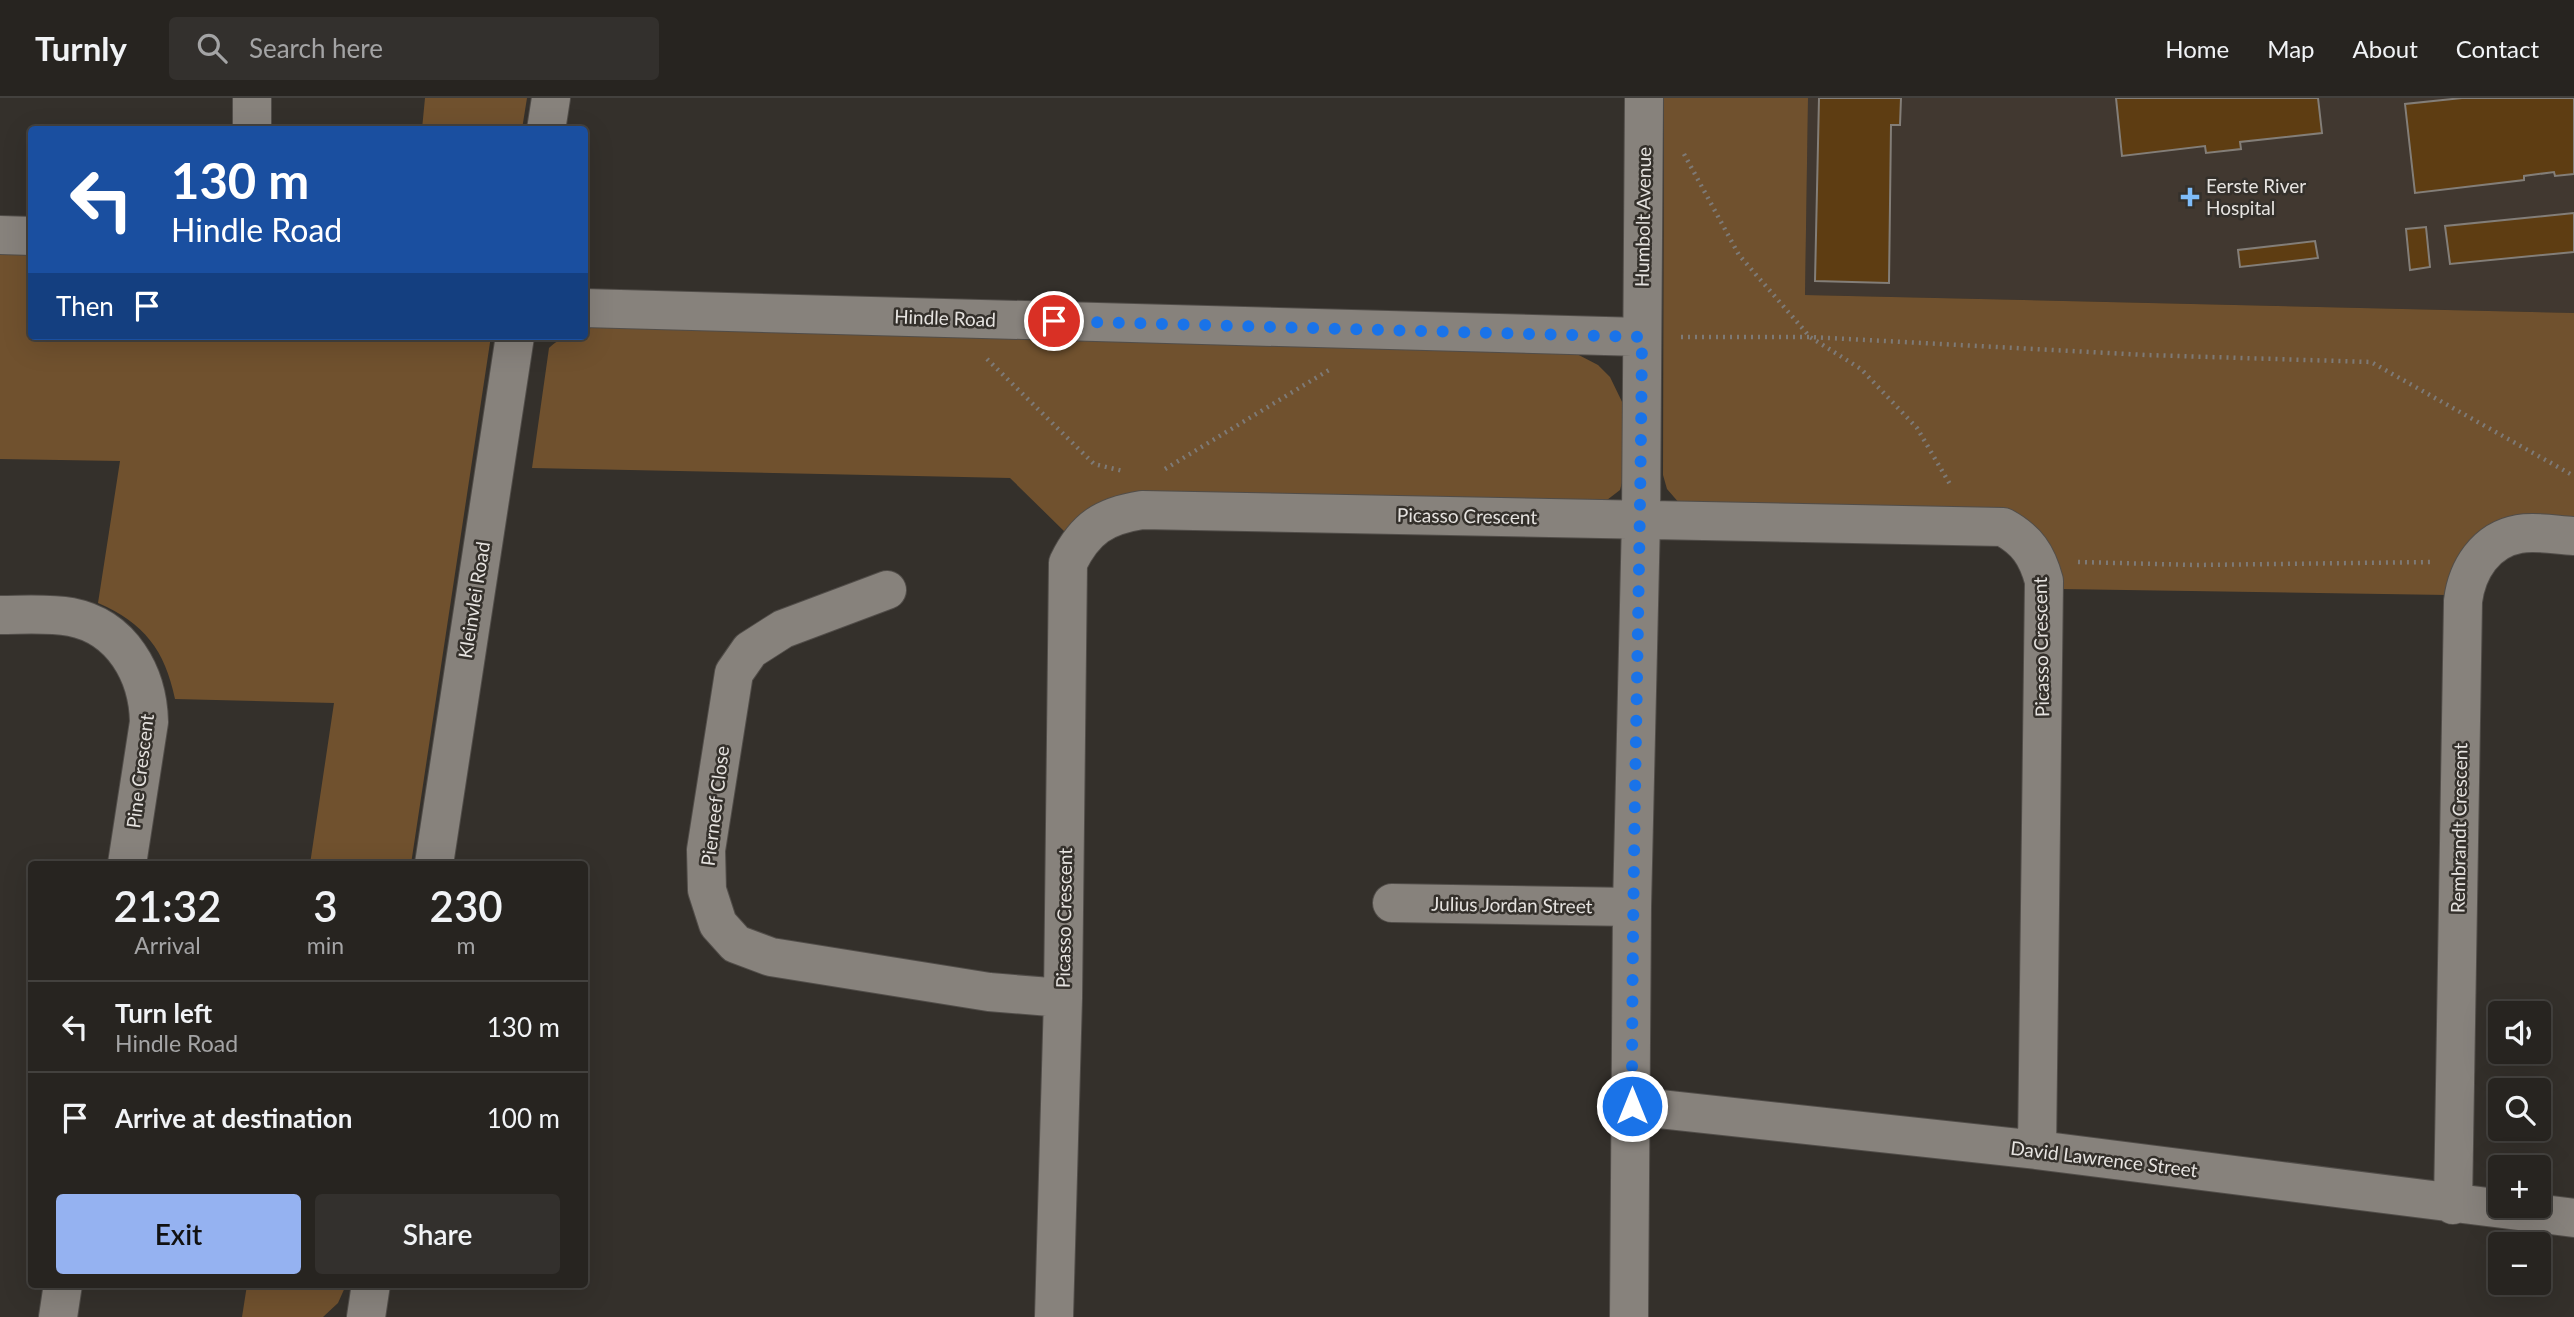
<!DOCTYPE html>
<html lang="en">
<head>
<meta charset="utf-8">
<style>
	body { margin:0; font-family:Lato,sans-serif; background:#33302d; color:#f1f3f6; height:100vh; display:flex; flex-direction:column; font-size:26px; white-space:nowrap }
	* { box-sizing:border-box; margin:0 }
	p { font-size:23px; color:#a4a4a5 }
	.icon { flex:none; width:38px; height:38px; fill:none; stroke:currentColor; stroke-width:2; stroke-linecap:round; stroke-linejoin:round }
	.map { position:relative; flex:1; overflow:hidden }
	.sheet { position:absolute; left:28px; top:763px; width:560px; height:427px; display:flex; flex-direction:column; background:#272420; border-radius:7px; box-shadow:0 7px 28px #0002,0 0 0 2px #43413e }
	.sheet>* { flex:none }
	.top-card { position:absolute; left:28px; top:28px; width:560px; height:214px; border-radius:7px; box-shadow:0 7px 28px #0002,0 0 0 2px #43413e; background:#1a4fa0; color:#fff; overflow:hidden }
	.tools { position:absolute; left:2488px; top:903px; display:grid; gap:14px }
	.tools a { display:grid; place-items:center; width:63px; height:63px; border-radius:7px; background:#272420; box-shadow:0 7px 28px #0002,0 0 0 2px #43413e; font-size:35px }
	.pin { position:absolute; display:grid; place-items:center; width:60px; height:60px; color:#fff; margin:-30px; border:4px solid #fff; border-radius:50%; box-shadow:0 2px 7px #0007 }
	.me { position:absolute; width:77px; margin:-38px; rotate:0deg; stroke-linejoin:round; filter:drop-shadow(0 0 5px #0008) }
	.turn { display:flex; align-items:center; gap:24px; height:147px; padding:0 28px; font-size:32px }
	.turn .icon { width:91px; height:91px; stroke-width:2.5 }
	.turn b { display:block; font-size:49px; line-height:60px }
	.then { display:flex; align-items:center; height:66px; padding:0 28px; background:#0003; gap:14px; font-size:26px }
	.eta { display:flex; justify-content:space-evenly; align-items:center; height:119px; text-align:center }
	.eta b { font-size:42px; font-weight:600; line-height:49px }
	.action { display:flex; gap:14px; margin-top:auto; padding:14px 28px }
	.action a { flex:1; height:80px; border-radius:7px; background:#95b2f1; color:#111; font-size:28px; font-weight:600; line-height:80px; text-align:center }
	.action a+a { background:#33302d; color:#f1f3f6 }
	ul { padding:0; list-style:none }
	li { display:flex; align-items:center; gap:21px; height:91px; padding:0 28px; border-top:2px solid #43413e }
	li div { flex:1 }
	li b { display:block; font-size:26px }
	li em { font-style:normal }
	header { display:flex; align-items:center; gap:42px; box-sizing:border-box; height:98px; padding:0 35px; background:#272420; border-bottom:2px solid #43413e }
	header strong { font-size:33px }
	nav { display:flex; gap:38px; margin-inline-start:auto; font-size:24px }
	.search { width:490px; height:63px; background:#33302d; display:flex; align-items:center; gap:18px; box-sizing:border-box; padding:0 24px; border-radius:7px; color:#a4a4a5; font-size:26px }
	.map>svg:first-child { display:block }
</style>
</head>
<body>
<header>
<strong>Turnly</strong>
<div class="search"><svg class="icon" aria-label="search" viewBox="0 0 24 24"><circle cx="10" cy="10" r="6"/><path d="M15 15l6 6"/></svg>Search here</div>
<nav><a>Home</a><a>Map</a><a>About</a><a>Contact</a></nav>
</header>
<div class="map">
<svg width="2574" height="1219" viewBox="0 0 2574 1219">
	<rect width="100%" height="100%" fill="#34302b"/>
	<!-- built -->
	<path fill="#413830" d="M1808 0H2574V215L1805 197Z"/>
	<!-- green -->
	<path fill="#70512e" d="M425 0H527L522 31H422Z
		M1664 0H1808L1805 197 2574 215V423L2527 421 2448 497 2060 491 2042 442 1680 406 1667 391 1663 377Z
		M0 153 31 154 32 238H491L411 766H310L334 605 175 601C165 552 144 525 98 505L120 363 0 361Z
		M592 229 1571 253 1598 267 1610 279 1625 310V373L1620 392 1607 402 1066 435 1010 380 532 370 549 250C561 239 568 238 584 238L585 234Z
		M247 1187V1186L346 1187 338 1205 323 1219H242Z"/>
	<!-- building -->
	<path fill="#5e3d12" stroke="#837e78" stroke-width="2" d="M1819 0H1901L1900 27H1891L1889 185 1815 183Z
		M2116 0H2318L2322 35 2240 44 2241 51 2206 55 2205 48 2122 58Z
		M2462 0H2574V76L2555 78 2554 74 2524 78V82L2415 95 2405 6Z
		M2574 115V154L2450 166 2445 128Z
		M2426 129 2430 169 2410 172 2406 131Z
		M2315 143 2318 160 2240 169 2238 152Z"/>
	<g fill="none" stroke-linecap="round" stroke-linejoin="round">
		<defs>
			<path id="minor" d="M252 32V0
				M546 32 551 0
				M0 137 32 138
				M584 210 1641 239
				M887 492 783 531 750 552 734 575 706 752 707 792 718 826 736 846 771 859 989 894 1063 900
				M0 517C23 517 48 515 71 519 122 529 148 576 149 624L127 766
				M434 766 515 238
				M1392 805 1632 809
				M1632 1008 2037 1052 2574 1120
				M2453 1107 2463 503C2467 472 2485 442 2519 436 2536 433 2556 437 2574 438
				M58 1219 63 1186
				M366 1219 371 1186
				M1054 1219 1063 900 1068 465C1085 430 1104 418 1142 412L2003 429C2027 442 2037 457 2044 483L2037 1052
				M1629 1219 1632 809 1641 421 1644 0"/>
		</defs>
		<!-- minor casing -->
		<use href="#minor" stroke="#514d49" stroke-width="40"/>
		<!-- path -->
		<path stroke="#7e7a76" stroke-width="4.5" stroke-dasharray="2 5" stroke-linecap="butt" d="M1684 56 1739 157 1810 239 1861 271 1917 330 1951 388
			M1681 239H1810L2146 257 2371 264 2574 378
			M987 261 1094 366 1123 373
			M1165 371 1329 272
			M2078 464 2196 467 2433 464"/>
		<!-- minor -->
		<use href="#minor" stroke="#87827c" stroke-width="38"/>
	</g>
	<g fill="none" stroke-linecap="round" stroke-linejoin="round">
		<!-- route -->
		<path stroke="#1a73e8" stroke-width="12" stroke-dasharray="0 21.6" d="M1054 223 1642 239C1640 495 1632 752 1632 1008"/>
	</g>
	<!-- markers -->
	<path fill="#7fbdfa" stroke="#34302b" stroke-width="2.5" d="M2186.5 88.5h7v7h7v7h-7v7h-7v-7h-7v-7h7z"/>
	<g text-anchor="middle" stroke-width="5" stroke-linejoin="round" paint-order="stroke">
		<!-- poi labels -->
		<g font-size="19" fill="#e6e3e0" stroke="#34302b" text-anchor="start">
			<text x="2206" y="95">Eerste River<tspan x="2206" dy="22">Hospital</tspan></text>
		</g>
		<!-- street labels -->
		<g font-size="19" fill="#e6e3e0" stroke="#34302b">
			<text transform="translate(1643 119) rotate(-89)" y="7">Humbolt Avenue</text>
			<text transform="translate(945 220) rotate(2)" y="7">Hindle Road</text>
			<text transform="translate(1467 418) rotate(1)" y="7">Picasso Crescent</text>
			<text transform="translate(474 502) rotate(-81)" y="7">Kleinvlei Road</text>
			<text transform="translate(2041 549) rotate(-91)" y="7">Picasso Crescent</text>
			<text transform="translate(140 673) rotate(-83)" y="7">Pine Crescent</text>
			<text transform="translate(715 708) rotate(-83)" y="7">Pierneef Close</text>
			<text transform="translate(2459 730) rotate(-89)" y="7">Rembrandt Crescent</text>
			<text transform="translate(1512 807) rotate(1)" y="7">Julius Jordan Street</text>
			<text transform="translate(1064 820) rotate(-89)" y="7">Picasso Crescent</text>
			<text transform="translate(2104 1061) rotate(7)" y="7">David Lawrence Street</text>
		</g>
	</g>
</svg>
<div class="tools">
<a><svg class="icon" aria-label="sound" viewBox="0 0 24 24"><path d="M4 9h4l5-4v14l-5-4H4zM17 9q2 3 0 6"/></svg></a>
<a><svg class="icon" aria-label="search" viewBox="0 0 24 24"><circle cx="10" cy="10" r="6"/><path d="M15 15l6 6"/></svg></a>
<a>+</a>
<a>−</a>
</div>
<div class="pin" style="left:1054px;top:223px;background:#d93025"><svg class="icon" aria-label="arrive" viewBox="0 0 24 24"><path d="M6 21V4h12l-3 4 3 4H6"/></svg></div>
<svg class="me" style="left:1632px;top:1008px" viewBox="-20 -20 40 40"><circle r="17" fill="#1a73e8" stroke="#fff" stroke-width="3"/><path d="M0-11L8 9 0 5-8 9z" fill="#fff"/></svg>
<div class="top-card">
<div class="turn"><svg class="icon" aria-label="left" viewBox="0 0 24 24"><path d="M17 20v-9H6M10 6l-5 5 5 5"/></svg><div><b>130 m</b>Hindle Road</div></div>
<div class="then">Then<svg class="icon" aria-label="arrive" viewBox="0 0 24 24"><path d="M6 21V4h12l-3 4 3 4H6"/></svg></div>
</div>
<section class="sheet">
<div class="eta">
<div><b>21:32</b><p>Arrival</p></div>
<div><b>3</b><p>min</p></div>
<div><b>230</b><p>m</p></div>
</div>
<ul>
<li><svg class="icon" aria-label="left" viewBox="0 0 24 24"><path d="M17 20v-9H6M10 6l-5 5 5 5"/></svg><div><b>Turn left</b><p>Hindle Road</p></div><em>130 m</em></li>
<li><svg class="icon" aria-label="arrive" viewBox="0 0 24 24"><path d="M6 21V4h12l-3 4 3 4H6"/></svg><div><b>Arrive at destination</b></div><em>100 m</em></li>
</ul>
<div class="action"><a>Exit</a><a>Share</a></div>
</section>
</div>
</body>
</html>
